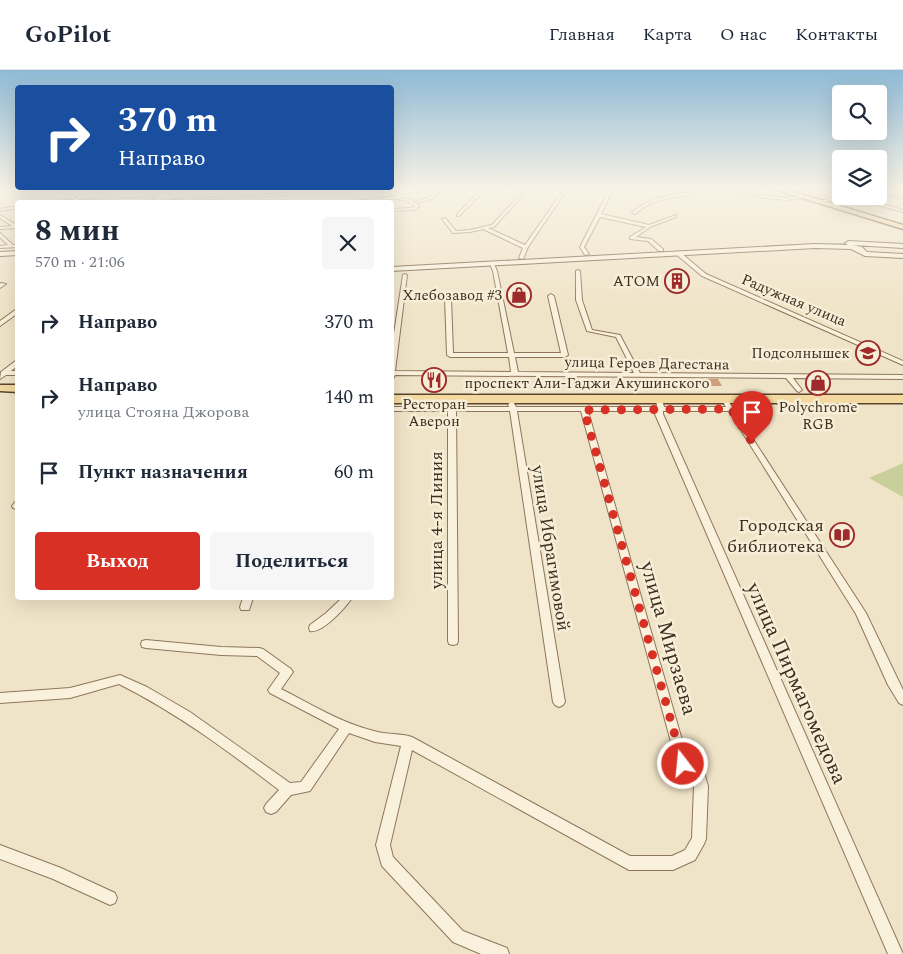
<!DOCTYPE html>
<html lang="ru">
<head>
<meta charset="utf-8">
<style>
	body { margin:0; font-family:Spectral,serif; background:#f6f6f7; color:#1f2937; height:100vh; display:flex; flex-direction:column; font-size:19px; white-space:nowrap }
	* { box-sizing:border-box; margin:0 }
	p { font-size:16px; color:#747a83 }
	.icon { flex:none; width:28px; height:28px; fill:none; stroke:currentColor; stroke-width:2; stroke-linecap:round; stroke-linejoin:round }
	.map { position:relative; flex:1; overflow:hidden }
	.drawer { position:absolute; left:15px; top:130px; width:379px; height:400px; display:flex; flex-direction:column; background:#fff; border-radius:5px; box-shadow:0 5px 20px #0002 }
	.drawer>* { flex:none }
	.banner { position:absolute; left:15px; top:15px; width:379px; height:105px; border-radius:5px; box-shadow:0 5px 20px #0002; background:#1a4fa0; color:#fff; overflow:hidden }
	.buttons { position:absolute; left:832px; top:15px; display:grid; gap:10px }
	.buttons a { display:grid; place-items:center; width:55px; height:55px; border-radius:5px; background:#fff; box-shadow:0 5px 20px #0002; font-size:25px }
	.pin { position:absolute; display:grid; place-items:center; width:42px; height:42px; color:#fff; margin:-51px -21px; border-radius:50% 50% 50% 0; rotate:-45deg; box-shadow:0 0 5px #0007 }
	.pin .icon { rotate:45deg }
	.me { position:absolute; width:55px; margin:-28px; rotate:344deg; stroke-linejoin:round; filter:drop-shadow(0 0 4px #0008) }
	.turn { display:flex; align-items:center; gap:18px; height:105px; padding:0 20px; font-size:22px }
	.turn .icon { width:65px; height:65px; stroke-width:2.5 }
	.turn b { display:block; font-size:35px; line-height:42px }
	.round { display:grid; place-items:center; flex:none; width:52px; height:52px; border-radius:5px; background:#f6f6f7 }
	.overview { display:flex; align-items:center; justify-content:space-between; height:85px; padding:0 20px }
	h1 { font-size:30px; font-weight:700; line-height:38px }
	.primary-button { display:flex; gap:10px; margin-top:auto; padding:10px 20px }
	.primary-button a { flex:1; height:58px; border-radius:5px; background:#d93025; color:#fff; font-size:20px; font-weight:700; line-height:58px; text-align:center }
	.primary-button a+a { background:#f6f6f7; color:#1f2937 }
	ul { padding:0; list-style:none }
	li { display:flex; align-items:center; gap:15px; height:75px; padding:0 20px }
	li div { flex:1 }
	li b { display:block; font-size:19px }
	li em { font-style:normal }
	header { display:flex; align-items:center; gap:30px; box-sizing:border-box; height:70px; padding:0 25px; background:#fff; border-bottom:1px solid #e0e1e3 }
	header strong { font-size:24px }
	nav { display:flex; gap:28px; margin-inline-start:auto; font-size:18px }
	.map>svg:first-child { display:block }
</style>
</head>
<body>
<header>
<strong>GoPilot</strong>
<nav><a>Главная</a><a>Карта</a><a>О нас</a><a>Контакты</a></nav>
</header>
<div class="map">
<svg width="903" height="884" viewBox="0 0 903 884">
	<rect width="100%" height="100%" fill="#f0e4c8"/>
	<!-- green -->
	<path fill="#c9cf9b" d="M903 393V427L869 408Z"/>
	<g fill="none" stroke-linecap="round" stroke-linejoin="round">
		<!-- canal -->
		<path fill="#a9c4bc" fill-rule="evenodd" d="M821 173H858L860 174 858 175H821L674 183 672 182 674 181Z"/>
	</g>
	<!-- building -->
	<path fill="#cf9f7d" d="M642 309H718L722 316H645Z"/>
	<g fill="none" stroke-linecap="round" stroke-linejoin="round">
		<defs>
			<path id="minor" d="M10 118H14L32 132H28Z
				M58 118H62L79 130 112 129 98 118H102L116 129 150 128 139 118H143L155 129 117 132H42L44 131 74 130Z
				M164 118H168L181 127 176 128Z
				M369 118H381L402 125 401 128 412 130 419 136 414 140 391 141V139L413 138 415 136C397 121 369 135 349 132L398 126 379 120 155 132H141Z
				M441 118H445L432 129 417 133 415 132 430 127Z
				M483 118H487L459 146H457V144Z
				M526 118H529L494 157 488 158 525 175 565 118H568L528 177 523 189 519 188 523 178 483 159 470 162 453 163 442 149 445 148 456 161 470 160 492 155Z
				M610 118H614L601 144 649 155 676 145V147L650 157 636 167 651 169 663 179V181H659L648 171 630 169V167L646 157 600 147 584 177 589 184 585 185 580 177Z
				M688 118H702L785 128 807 126 809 127 785 130Z
				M819 118H826L841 123V125Z
				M879 121 903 127V129L879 123Z
				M697 122 698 124C676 127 653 128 635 144L632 143C649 126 674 124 697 122Z
				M841 126H854L903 140V142L848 127 817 133 815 132Z
				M18 136V138L0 141V139Z
				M0 145 18 156V158L0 159V157L12 156 0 148Z
				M0 163 13 175H18V177L0 178V176L8 175 0 167Z
				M677 183H681L706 204 903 291V295L702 206 677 185Z
				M492 193 494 194 497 201 514 283H561L548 226 551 224 554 226 568 285 565 287H515L518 302 634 303 616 267 587 261 576 230V201L578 200 580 201 582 230 592 260 620 265 640 303 903 305V309L793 308 802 320 799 322 797 321 786 308 395 305 393 309 391 310V283L403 205 405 204 407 205 395 301 511 302 509 287H450L447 285 445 228 448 226 451 228 453 283H508L493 201 490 194Z
				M1 213 6 214 0 218V214Z
				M18 238V243L0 256V251Z
				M18 289V295L11 301H18V305H6L0 309 1 302Z
				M659 327 662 329 664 337H726L722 330 725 328 727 329 866 543 903 620V635L899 633 888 615 856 544 729 341H663V344L903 884H888L655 344 656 341H588L688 691 703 699 708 716 706 769 704 774 695 790 673 800H629L412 680 390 775 393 787 463 861 507 878 509 884H481L453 872 382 796 376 775 401 676 375 672 349 663 310 721 291 725 276 742 271 744 266 742 264 738 266 734 279 720C228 681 177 643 119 614L70 628 0 633V623L70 618 120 605 147 617 190 642 290 713 301 712 339 659 270 623 268 620 280 603 257 586 221 585 146 578 142 577 141 574 142 571 146 570 221 577 259 578 263 579 291 599 293 602 281 619C311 634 341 653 374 661 386 665 401 663 412 667L630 786H672L685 780 692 768 694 716 692 706 678 698 677 694 581 341H517L565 632 563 635 559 637 555 635 553 632 510 341H456L458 571 457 574 453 575 449 574 448 571V341H391V337H448L450 333H454L456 337H509L508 334 512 332 514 333 516 337H657L656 329Z
				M15 432H18V439L13 438 12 436Z
				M243 528H253L249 540H241L240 537Z
				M342 528H352C345 538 322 564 310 561L309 558 310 555 326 543Z
				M0 775 61 798 115 823 117 828 115 833 110 835 53 809 0 789Z"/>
			<path id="secondary" d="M849 171 903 174V178L853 175 862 177 867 182 903 184V188L865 186 851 179 815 178 391 201V197L815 174 848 175 845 173Z
				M18 181V185L0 186V182Z"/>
			<path id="primary" d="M770 118H781L903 155V159Z
				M0 315H18V322L0 321Z
				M391 325H903V333H391Z"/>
		</defs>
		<!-- minor casing -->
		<use href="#minor" stroke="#8d765c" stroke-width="2"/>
		<!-- secondary casing -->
		<use href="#secondary" stroke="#6f573f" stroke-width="2"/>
		<!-- primary casing -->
		<use href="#primary" stroke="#5b4430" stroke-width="3"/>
		<!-- minor -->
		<use href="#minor" fill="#faf1dc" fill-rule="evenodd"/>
		<!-- secondary -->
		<use href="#secondary" fill="#faf1dc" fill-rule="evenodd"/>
		<!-- primary -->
		<use href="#primary" fill="#f3d9a0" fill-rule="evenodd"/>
	</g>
	<!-- sky -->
	<linearGradient id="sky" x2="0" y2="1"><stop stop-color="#8fbad6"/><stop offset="0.49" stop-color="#f8f3e6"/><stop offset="1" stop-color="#f8f3e6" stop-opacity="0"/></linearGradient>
	<rect width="903" height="242" fill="url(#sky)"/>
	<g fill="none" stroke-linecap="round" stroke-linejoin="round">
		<!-- route -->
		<path stroke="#d93025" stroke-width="9" stroke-dasharray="0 16.2" d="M683 694 584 340 731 339 752 372"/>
	</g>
	<!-- icons -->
	<defs>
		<symbol id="building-ring" viewBox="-11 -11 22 22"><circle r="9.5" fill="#f7eed8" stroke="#9e2a2b" stroke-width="1.5"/><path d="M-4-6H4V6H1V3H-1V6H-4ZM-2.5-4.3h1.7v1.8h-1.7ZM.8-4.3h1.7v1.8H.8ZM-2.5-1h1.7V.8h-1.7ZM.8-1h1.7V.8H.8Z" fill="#9e2a2b"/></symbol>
		<symbol id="shop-ring" viewBox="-11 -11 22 22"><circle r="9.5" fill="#f7eed8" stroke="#9e2a2b" stroke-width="1.5"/><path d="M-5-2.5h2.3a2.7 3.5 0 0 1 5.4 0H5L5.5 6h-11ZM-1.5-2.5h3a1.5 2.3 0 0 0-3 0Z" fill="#9e2a2b"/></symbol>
		<symbol id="school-ring" viewBox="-11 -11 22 22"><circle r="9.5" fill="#f7eed8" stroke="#9e2a2b" stroke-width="1.5"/><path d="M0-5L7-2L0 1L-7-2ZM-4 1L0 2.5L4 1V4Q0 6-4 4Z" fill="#9e2a2b"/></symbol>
		<symbol id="restaurant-ring" viewBox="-11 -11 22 22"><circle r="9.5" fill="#f7eed8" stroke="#9e2a2b" stroke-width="1.5"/><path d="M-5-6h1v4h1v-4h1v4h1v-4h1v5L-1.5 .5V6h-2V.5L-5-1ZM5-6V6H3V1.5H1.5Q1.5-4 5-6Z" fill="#9e2a2b"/></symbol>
		<symbol id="library-ring" viewBox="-11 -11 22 22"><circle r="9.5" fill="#f7eed8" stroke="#9e2a2b" stroke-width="1.5"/><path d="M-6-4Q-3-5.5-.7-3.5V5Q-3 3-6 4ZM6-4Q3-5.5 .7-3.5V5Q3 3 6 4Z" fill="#9e2a2b"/></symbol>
	</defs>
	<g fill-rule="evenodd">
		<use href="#building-ring" x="663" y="197" width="28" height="28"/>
		<use href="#shop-ring" x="505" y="211" width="28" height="28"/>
		<use href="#school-ring" x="854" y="269" width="28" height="28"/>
		<use href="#restaurant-ring" x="420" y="296" width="28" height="28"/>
		<use href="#shop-ring" x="804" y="299" width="28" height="28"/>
		<use href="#library-ring" x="828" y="451" width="28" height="28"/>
	</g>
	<g text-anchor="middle" stroke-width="5" stroke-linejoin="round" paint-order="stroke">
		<!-- far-poi labels -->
		<g font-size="15" fill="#3d2e20" stroke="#f7eed8" text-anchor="end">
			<text x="660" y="216">АТОМ</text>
			<text x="502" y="230">Хлебозавод #3</text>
			<text x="850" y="288">Подсолнышек</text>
			<text x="434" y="339" text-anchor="middle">Ресторан<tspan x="434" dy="17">Аверон</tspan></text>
			<text x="818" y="342" text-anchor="middle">Polychrome<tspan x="818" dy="17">RGB</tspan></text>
		</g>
		<!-- far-street labels -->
		<g font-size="15" fill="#3d2e20" stroke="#f7eed8">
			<text transform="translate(794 230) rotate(23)" y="5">Радужная улица</text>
			<text transform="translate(647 293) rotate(1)" y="5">улица Героев Дагестана</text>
			<text x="587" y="318">проспект Али-Гаджи Акушинского</text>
		</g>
		<!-- street labels -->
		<g font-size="18" fill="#3d2e20" stroke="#f7eed8">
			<text transform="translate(436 450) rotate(-90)" y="6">улица 4-я Линия</text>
			<text transform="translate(551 478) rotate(81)" y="6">улица Ибрагимовой</text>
		</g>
		<!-- poi labels -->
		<g font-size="18" fill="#3d2e20" stroke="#f7eed8" text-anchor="end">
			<text x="824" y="461">Городская<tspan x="824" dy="21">библиотека</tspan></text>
		</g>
		<!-- near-street labels -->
		<g font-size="21" fill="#3d2e20" stroke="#f7eed8">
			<text transform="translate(669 568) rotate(74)" y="7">улица Мирзаева</text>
			<text transform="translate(797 613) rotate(66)" y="7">улица Пирмагомедова</text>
		</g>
	</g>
</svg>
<div class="buttons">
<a><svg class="icon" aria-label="search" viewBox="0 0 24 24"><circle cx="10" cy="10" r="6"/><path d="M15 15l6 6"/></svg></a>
<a><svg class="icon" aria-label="layers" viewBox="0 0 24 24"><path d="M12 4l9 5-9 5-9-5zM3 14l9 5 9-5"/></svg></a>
</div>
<div class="pin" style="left:752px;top:372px;background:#d93025"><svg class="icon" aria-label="arrive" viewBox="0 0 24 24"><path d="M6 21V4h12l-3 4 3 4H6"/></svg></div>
<svg class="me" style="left:683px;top:694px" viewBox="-20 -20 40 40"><circle r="17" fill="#d93025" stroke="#fff" stroke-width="3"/><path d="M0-11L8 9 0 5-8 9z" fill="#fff"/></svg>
<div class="banner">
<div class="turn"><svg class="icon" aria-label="right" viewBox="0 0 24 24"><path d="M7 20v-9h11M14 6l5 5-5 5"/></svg><div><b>370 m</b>Направо</div></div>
</div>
<section class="drawer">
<div class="overview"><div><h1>8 мин</h1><p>570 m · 21:06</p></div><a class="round"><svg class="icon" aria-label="close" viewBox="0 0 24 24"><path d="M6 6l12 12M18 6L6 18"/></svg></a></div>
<ul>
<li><svg class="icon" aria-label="right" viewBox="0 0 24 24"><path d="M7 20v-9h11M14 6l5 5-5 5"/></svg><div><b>Направо</b></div><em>370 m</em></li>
<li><svg class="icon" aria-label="right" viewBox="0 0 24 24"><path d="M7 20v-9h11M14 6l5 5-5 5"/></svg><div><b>Направо</b><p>улица Стояна Джорова</p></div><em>140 m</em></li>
<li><svg class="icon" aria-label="arrive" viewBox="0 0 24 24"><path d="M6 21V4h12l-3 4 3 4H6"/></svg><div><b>Пункт назначения</b></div><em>60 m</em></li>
</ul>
<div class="primary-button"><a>Выход</a><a>Поделиться</a></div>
</section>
</div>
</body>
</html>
